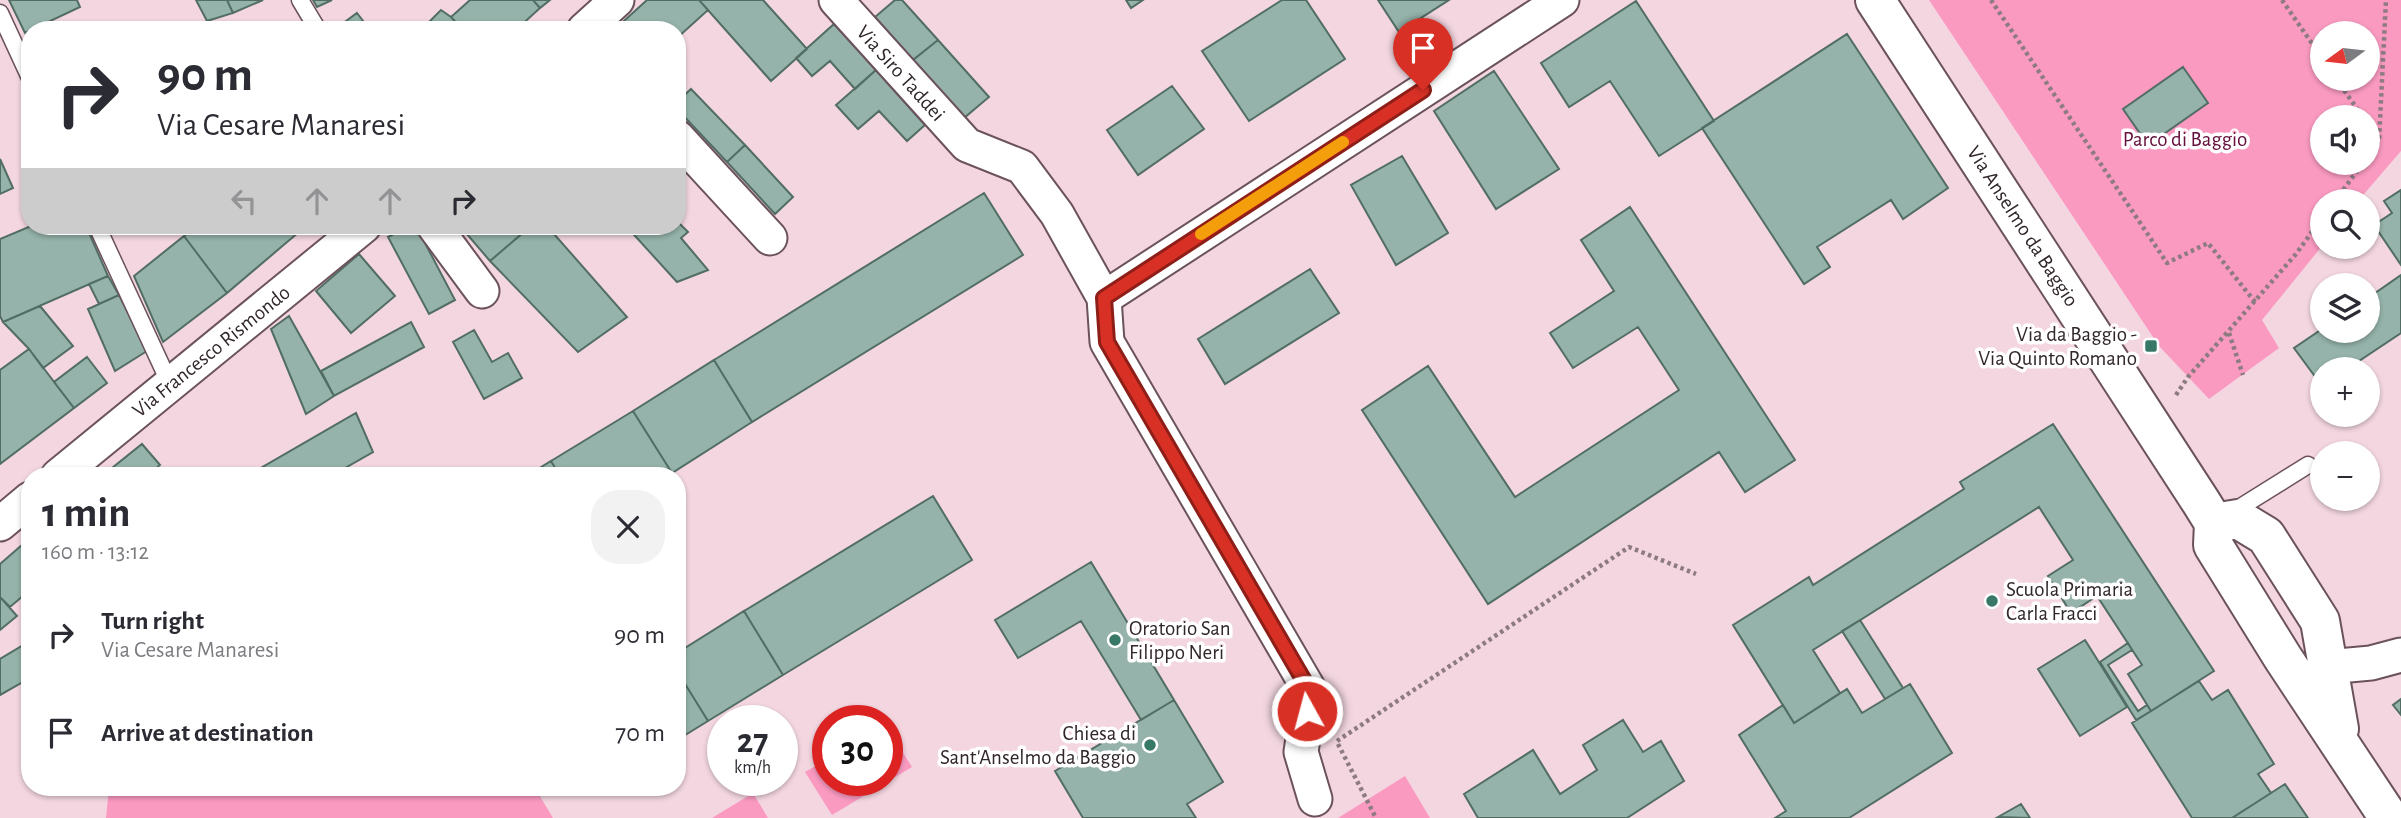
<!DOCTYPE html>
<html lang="en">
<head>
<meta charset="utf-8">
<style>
	body { margin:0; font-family:"Alegreya Sans",sans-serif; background:#f2f2f3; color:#2b2b33; height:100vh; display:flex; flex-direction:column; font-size:26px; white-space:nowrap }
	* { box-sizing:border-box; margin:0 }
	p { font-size:23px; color:#7c7c81 }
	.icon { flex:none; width:38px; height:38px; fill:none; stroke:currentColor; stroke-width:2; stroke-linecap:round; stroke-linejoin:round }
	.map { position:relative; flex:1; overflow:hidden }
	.details { position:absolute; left:21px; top:467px; width:665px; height:329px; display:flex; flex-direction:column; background:#fff; border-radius:28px; box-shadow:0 2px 5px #0004 }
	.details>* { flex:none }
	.guide { position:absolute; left:21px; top:21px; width:665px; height:214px; border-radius:28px; box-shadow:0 2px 5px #0004; background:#fff; color:#2b2b33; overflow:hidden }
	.needle { width:46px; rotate:255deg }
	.controls { position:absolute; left:2310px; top:21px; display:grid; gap:14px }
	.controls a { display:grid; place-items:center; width:70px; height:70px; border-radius:50%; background:#fff; box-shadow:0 2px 5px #0004; font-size:35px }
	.speed { position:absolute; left:707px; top:705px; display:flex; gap:14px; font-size:35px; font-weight:700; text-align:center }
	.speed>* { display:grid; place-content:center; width:91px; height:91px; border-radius:50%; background:#fff; box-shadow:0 2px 5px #0004; line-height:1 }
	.speed small { font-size:18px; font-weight:400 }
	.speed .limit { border:10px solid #d22; background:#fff; color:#111 }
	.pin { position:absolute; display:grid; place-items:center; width:60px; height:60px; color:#fff; margin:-72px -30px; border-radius:50% 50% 50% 0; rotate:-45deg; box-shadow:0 0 7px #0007 }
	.pin .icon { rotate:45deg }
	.me { position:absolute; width:77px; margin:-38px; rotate:353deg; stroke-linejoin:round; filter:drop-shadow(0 0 5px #0008) }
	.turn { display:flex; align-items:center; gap:24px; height:147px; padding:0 21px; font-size:32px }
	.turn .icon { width:91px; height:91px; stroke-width:2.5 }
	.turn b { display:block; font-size:49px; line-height:60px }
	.lanes { display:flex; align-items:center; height:66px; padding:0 21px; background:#0003; justify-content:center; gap:35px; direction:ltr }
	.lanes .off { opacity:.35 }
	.round { display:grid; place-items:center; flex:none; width:74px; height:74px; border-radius:28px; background:#f2f2f3 }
	.overview { display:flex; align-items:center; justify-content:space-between; height:119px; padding:0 21px }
	h1 { font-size:42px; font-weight:700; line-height:52px }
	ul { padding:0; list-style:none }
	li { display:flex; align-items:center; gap:21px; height:98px; padding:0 21px }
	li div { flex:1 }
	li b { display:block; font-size:26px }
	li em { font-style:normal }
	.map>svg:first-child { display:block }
</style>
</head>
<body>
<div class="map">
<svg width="2401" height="818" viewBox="0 0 2401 818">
	<rect width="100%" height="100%" fill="#f3d6e0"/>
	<!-- green -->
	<path fill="#fa9ac1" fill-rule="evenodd" d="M1929 0H2401V151L2358 201H2322V246L2262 320 2279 348 2209 399 2159 346ZM2322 33H2368V79H2322ZM2322 117H2368V163H2322Z
		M887 727 912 767 832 815 805 772 828 759V780H887Z
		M1405 776 1430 818H1338Z
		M109 788H535L553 818H106Z
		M753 793 768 818H712Z"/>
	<!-- building -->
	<path fill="#95b3aa" stroke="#516d64" stroke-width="2" d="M9 0H77L80 7 25 33Z
		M196 0H227L233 13 207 21Z
		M227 0H263L233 13Z
		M313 0H332L317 7Z
		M470 0H533L540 8 516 30H463L451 17Z
		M533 0H550L540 8Z
		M647 0H699L708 10 677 38V30H614Z
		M699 0H763L807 49 771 81Z
		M895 0H902L938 40 913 60 875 17Z
		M1126 0H1143L1131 8Z
		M1282 0H1306L1345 59 1249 121 1202 51Z
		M1378 0H1449L1399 32Z
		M1636 1 1714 121 1659 156 1610 81 1569 107 1541 63Z
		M441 10 451 17 463 30H421Z
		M357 13 370 30H334Z
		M834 24 876 70 855 89 830 61 812 76 796 58Z
		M1847 34 1948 188 1903 219 1891 200 1817 247 1830 267 1804 284 1702 128Z
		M938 40 989 97 964 118 913 60Z
		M2183 67 2208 103 2148 145 2123 109Z
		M876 70 925 125 907 141 879 111 858 129 836 105Z
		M1494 71 1559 169 1496 209 1434 111Z
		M1172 86 1204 129 1138 175 1107 130Z
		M691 89 745 145 727 162 677 109V102Z
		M745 145 793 197 775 214 727 162Z
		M1402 156 1448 233 1396 265 1351 185Z
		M0 159 13 188 0 194Z
		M2401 190V265L2374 225 2392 213 2384 201Z
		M984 193 1023 255 752 422 714 360Z
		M1630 207 1795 460 1745 492 1719 452 1488 604 1362 410 1428 366 1515 497 1679 390 1638 327 1573 368 1550 333 1614 291 1581 240Z
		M677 221 688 232 681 238 708 270 677 282 626 226H677Z
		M31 226H86L108 276 3 322 0 316V239Z
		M196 226H306L227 293 184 236Z
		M409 226H416L455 300 429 314 388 237Z
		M460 226H531L490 261Z
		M531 226H547L627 317 578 352 490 261Z
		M184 236 227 293 163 342 134 276Z
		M359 254 395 296 351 333 316 291Z
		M1310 269 1339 313 1225 384 1198 339Z
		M2401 275V333L2347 369H2322V386L2294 348 2322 329 2368 331V298Z
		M108 276 119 295 99 304 89 284Z
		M119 295 147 351 115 371 88 309Z
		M40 306 73 346 43 368 29 349 3 322Z
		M289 316 334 396 306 414 271 329Z
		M411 322 424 347 334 396 321 371Z
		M474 330 492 362 508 353 522 378 484 399 453 342Z
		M29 349 74 408 0 464V370Z
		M87 357 107 383 74 408 54 382Z
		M714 360 752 422 672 473 633 411Z
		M633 411 672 473 666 476H560L551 461Z
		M356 413 373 452 331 476H247Z
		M2053 424 2214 671 2151 711 2128 674 2142 665 2097 596 2071 613 2048 576 2073 560 2039 507 1813 650 1840 693 1794 723 1733 625 1809 577 1813 585 1964 489 1960 482Z
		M142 444 160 465 147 476H102Z
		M551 461 560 476H527Z
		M933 496 972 560 783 675 744 611Z
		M30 538V590L10 607 0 597V564Z
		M1091 562 1174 700 1141 720 1081 621 1018 658 995 620Z
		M0 597 17 616 0 630Z
		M744 611 783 675 708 721 677 671V653Z
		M1860 620 1903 688 1885 699 1842 631Z
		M2085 640 2127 707 2080 736 2038 669Z
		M30 641V678L0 695V659Z
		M2128 643 2132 650 2108 665 2138 711 2147 705 2151 711 2136 720 2100 662Z
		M677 671 708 721 677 740Z
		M2199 681 2212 700 2228 690 2274 764 2258 774 2271 793 2232 818H2192L2132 723Z
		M1910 684 1952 753 1849 818H1775L1786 811 1739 735 1783 705 1794 723 1847 689 1862 713Z
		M2401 699V715L2393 705Z
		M1174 700 1223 782 1187 804 1196 818H1083L1055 771Z
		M1623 720 1643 752 1661 741 1684 781 1627 818H1478L1464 794 1533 750 1560 794 1597 770 1583 745Z
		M2285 784 2308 818H2232L2271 793Z
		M2021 804 2030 818 1998 817Z"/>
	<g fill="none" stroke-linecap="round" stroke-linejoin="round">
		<defs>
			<path id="service" d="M300 0 318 30
				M0 13 30 78
				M97 226 170 384
				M2231 513 2308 465"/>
			<path id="minor" d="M836 0 967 145 1022 167 1057 214 1104 298 1107 342 1310 691 1301 752 1315 799
				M584 30 617 0
				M677 137 770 238
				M434 226 482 291
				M1104 298 1562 0
				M58 476 364 226
				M0 524 30 499
				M2327 667 2371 663 2401 655"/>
			<path id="tertiary" d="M1875 0 2201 502 2214 523 2213 545 2283 658 2389 818
				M2214 523 2238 519 2266 536 2320 621 2339 729"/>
		</defs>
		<!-- service casing -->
		<use href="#service" stroke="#6b525c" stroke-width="19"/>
		<!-- minor casing -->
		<use href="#minor" stroke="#6b525c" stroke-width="37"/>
		<!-- tertiary casing -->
		<use href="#tertiary" stroke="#6b525c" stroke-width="42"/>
		<!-- path -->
		<path stroke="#8e7b82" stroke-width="4.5" stroke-dasharray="3.5 3.5" stroke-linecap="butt" d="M1991 0 2167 263 2208 243 2255 302
			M2282 0 2322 58
			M2336 79 2363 117
			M2368 124 2379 140
			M2368 156 2379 141 2386 0
			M2335 201 2363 163
			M2229 333 2243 375
			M2176 395 2188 377 2296 254 2322 218
			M1337 741 1629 547 1696 574
			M1338 744 1376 818"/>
		<!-- service -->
		<use href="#service" stroke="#fff" stroke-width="16"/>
		<!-- minor -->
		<use href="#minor" stroke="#fff" stroke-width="33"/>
		<!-- tertiary -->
		<use href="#tertiary" stroke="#fff" stroke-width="38"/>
	</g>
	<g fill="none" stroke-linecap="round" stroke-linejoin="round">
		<defs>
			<path id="route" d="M1307 711 1310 691 1107 342 1104 298 1423 90"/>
		</defs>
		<!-- route casing -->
		<use href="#route" stroke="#8d1f18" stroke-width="18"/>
		<!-- route -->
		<use href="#route" stroke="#d93025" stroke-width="12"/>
		<!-- slow -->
		<path stroke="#f59e0b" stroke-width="12" d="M1201 234 1343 142"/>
	</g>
	<!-- markers -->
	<g fill="#377867" stroke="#fff" stroke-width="2.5">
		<rect x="2144" y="339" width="14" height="14" rx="3.5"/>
		<circle cx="1992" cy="601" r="7"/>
		<circle cx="1115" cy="640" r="7"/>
		<circle cx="1150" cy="745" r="7"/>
	</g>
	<g text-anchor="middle" stroke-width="7" stroke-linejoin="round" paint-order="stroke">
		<!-- street labels -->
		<g font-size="21" fill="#31272b" stroke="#fff">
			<text transform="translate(901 73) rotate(48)" y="7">Via Siro Taddei</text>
			<text transform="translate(2023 226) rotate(57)" y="7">Via Anselmo da Baggio</text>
			<text transform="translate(211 351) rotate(-39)" y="7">Via Francesco Rismondo</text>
		</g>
		<!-- park labels -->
		<g font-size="21" fill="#640f3c" stroke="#fff">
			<text x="2185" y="146">Parco di Baggio</text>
		</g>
		<!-- poi labels -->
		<g font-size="21" fill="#31272b" stroke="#fff" text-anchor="end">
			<text x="2137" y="341">Via da Baggio -<tspan x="2137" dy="24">Via Quinto Romano</tspan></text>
			<text x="2006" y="596" text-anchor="start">Scuola Primaria<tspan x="2006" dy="24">Carla Fracci</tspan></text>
			<text x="1129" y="635" text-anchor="start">Oratorio San<tspan x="1129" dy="24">Filippo Neri</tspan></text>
			<text x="1136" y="740">Chiesa di<tspan x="1136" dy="24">Sant'Anselmo da Baggio</tspan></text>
		</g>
	</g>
</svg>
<div class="controls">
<a><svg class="needle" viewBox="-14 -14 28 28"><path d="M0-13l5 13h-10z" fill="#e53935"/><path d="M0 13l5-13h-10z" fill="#7c7c81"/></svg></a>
<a><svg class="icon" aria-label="sound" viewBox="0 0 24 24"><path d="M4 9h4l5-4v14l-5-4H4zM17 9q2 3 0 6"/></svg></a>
<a><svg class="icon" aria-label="search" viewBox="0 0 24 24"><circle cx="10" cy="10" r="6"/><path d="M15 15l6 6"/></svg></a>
<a><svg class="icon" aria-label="layers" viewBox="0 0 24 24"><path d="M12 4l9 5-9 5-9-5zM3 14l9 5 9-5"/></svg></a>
<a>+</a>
<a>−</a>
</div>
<div class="speed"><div>27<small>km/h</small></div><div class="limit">30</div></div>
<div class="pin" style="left:1423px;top:90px;background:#d93025"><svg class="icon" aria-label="arrive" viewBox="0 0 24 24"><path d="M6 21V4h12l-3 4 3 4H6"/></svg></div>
<svg class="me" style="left:1307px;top:711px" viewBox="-20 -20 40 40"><circle r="17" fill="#d93025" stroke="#fff" stroke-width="3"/><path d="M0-11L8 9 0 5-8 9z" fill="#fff"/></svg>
<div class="guide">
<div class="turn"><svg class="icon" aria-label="right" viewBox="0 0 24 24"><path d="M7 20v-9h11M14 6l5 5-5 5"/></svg><div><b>90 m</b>Via Cesare Manaresi</div></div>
<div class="lanes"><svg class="icon off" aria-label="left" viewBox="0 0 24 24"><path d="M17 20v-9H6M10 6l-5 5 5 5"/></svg><svg class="icon off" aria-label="ahead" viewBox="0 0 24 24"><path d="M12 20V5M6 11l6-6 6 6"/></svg><svg class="icon off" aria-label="ahead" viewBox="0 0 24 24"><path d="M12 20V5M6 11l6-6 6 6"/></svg><svg class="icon" aria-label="right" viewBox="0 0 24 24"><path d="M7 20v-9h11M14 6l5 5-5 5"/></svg></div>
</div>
<section class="details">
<div class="overview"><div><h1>1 min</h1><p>160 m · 13:12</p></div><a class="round"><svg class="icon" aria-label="close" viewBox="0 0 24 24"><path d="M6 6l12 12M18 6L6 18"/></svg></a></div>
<ul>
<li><svg class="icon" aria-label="right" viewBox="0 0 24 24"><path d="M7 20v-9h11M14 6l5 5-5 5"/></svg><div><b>Turn right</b><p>Via Cesare Manaresi</p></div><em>90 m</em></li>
<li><svg class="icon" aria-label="arrive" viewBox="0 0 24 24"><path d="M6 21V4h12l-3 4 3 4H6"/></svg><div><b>Arrive at destination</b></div><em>70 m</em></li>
</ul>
</section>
</div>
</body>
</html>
